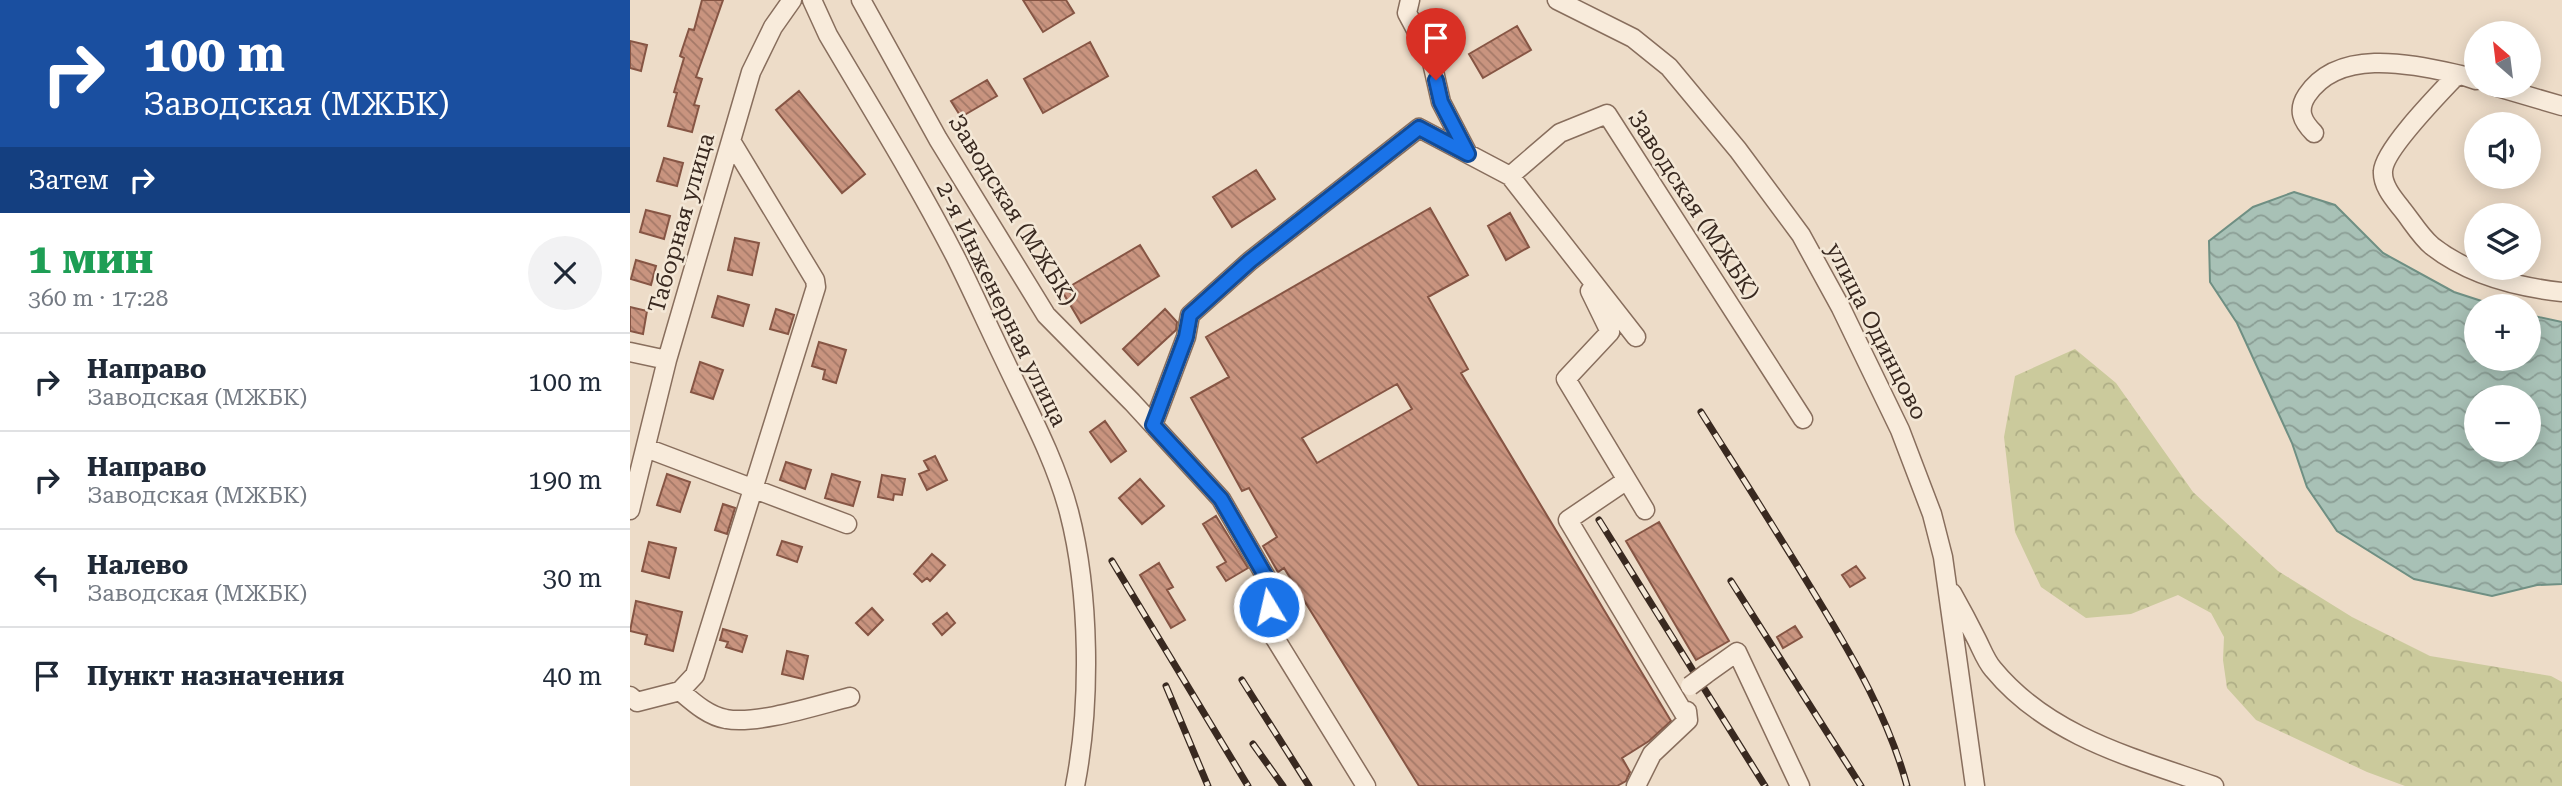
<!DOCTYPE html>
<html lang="ru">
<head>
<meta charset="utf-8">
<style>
	body { margin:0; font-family:"Roboto Serif",serif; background:#f2f2f3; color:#1f2937; height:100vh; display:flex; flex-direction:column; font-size:26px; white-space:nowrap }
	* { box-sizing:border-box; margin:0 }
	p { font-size:23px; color:#747a83 }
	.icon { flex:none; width:38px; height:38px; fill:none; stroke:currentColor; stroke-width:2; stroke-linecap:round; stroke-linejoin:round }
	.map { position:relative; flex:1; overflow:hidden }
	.panel { display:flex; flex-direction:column; background:#fff; width:630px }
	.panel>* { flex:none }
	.guide { background:#1a4fa0; color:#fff; overflow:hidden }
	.needle { width:46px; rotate:332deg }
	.buttons { position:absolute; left:1834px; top:21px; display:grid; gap:14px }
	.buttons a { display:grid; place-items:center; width:77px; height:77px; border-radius:50%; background:#fff; box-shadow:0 4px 18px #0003; font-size:35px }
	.pin { position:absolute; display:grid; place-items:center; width:60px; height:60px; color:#fff; margin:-72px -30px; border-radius:50% 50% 50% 0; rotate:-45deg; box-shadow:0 0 7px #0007 }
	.pin .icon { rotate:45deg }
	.me { position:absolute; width:77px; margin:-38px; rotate:351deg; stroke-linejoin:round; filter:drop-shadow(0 0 5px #0008) }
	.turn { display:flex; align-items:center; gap:24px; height:147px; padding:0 28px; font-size:32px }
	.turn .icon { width:91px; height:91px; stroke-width:2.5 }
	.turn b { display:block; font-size:49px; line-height:60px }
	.then { display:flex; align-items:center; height:66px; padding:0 28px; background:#0003; gap:14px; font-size:26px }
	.round { display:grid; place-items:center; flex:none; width:74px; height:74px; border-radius:37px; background:#f2f2f3 }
	.summary { display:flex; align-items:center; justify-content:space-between; height:119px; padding:0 28px }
	h1 { font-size:42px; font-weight:700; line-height:52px; color:#1e9e55 }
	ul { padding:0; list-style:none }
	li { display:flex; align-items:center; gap:21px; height:98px; padding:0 28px; border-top:2px solid #e0e1e3 }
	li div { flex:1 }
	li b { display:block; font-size:26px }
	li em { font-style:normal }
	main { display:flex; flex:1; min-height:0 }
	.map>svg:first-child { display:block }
</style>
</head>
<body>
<main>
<section class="panel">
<div class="guide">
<div class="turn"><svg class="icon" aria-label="right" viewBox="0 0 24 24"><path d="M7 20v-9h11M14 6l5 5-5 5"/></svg><div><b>100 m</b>Заводская (МЖБК)</div></div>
<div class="then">Затем<svg class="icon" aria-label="right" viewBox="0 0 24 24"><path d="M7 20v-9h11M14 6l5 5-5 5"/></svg></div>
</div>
<div class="summary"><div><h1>1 мин</h1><p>360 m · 17:28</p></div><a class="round"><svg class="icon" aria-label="close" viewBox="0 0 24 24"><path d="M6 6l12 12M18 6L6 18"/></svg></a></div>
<ul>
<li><svg class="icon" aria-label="right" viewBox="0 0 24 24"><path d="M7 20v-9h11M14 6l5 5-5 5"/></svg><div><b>Направо</b><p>Заводская (МЖБК)</p></div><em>100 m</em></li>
<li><svg class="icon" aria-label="right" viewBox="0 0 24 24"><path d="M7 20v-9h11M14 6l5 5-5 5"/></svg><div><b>Направо</b><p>Заводская (МЖБК)</p></div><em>190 m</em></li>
<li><svg class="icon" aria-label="left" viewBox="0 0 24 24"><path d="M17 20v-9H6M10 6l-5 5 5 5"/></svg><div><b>Налево</b><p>Заводская (МЖБК)</p></div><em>30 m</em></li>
<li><svg class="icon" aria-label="arrive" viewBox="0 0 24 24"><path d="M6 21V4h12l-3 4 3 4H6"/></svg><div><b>Пункт назначения</b></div><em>40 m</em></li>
</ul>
</section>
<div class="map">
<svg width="1932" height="786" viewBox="0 0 1932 786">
	<defs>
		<pattern id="forest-crowns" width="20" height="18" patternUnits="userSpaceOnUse" patternTransform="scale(1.75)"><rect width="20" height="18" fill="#cbca9c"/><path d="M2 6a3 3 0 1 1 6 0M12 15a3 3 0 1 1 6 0" fill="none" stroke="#afae86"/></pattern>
		<pattern id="water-waves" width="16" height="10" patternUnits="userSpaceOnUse" patternTransform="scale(1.75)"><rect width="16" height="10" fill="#a8c1b6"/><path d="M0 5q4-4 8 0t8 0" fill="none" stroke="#8a9d94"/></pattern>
		<pattern id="building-back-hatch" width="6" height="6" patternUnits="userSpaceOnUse" patternTransform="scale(1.75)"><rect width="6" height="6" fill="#c9947f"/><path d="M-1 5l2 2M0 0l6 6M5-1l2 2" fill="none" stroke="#a47968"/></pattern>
	</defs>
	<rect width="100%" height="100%" fill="#eddcc8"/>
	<!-- forest -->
	<path fill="url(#forest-crowns)" d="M1445 349 1486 383 1563 492 1648 571 1722 617 1800 656 1921 676 1932 682V786H1775L1737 772 1626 720 1597 688 1593 660 1594 637 1581 613 1548 595 1501 614 1456 618 1411 587 1385 532 1374 437 1385 376Z"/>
	<!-- water -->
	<path fill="url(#water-waves)" stroke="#6f8f83" stroke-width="2" fill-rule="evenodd" d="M1664 192 1705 205 1753 253 1824 292 1867 306H1846V359H1899V315L1932 322V584L1907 585 1862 596 1784 579 1707 531 1677 487 1662 443 1607 323 1580 282 1579 241 1623 207ZM1846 397H1899V450H1846Z"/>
	<!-- building -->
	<path fill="url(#building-back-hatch)" stroke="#865544" stroke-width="2" fill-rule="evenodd" d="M72 0H93L66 77 72 79 64 105 69 106 62 132 38 126 47 93 44 92 54 58 50 56 59 29 64 30Z
		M393 0H436L444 13 413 32Z
		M887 26 901 50 853 78 839 54Z
		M0 41 17 45 11 71 0 68Z
		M460 42 478 76 413 113 394 79Z
		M357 80 367 96 331 117 321 101Z
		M169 91 235 174 212 193 146 110Z
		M34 158 53 163 47 186 27 181Z
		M626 170 645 199 602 227 583 197Z
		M800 208 838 275 798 297 838 369 831 373 1041 721 1019 741 992 758 1000 772 996 781 987 786H789L654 568 648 572 633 546 647 537 619 488 612 491 561 398 599 377 576 337ZM767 384 782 409 687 463 672 438Z
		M16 210 40 216 34 239 10 232Z
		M880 213 899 247 876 260 858 226Z
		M105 238 129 243 122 275 98 270Z
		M510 245 529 276 451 323 432 291Z
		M6 260 26 266 21 285 1 279Z
		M88 296 119 305 113 326 82 317Z
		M0 307 17 311 13 334 0 331Z
		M146 309 164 315 158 334 140 329Z
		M535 309 547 322 546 330 508 365 493 349Z
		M189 342 216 350 206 383 193 379 195 370 182 366Z
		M70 362 93 370 83 399 61 392Z
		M475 421 496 451 481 462 460 432Z
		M305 456 317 480 297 490 289 474 299 470 294 461Z
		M156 462 181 470 175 489 150 480Z
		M37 474 60 482 50 512 27 505Z
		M202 474 230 482 223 506 195 498Z
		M252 475 275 479 272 495 264 494 263 500 248 497Z
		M510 479 534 506 512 524 489 498Z
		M93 504 105 508 97 534 85 530Z
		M586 516 618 568 596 581 587 567 596 562 573 524Z
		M1029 522 1099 641 1066 660 996 541Z
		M152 541 172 547 167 562 147 555Z
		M19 542 46 548 39 578 12 571Z
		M302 554 315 565 300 581 297 578 292 582 284 574Z
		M529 563 543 587 537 590 555 620 541 628 510 575Z
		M1226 566 1235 578 1220 587 1212 575Z
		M6 601 52 612 43 651 15 644 17 635 0 631Z
		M242 608 253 620 238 635 226 623Z
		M317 613 325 623 312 635 303 624Z
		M1165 626 1172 637 1153 648 1147 637Z
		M93 629 117 636 112 652 96 647 98 642 90 640Z
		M157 651 178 656 173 679 152 674Z"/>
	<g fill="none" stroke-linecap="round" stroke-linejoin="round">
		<defs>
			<path id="minor" d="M182 0 198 35C241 108 286 180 325 256 342 290 358 326 375 361 398 410 425 459 439 512 460 593 461 705 445 786
				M231 0 308 139 416 315 502 402 591 499 644 591 635 622 736 786
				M780 0 777 13 801 58 811 102 838 154
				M927 0 1003 38 1039 67 1108 150 1171 235 1211 308 1270 430 1302 514 1313 557 1345 786
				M1846 80 1831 75 1824 78C1808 95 1754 150 1753 171 1752 185 1763 198 1771 208 1781 220 1790 236 1802 246 1839 275 1886 287 1932 292
				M1864 86 1932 106
				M1684 133C1672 121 1667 110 1677 95 1710 46 1784 65 1831 75
				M880 176 930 133 977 114 1173 419
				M960 291 980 332 936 379 1015 510
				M0 352 37 360
				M523 425 556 337 560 315 620 261 789 128 880 176 1006 337
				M16 448 217 524
				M997 480 938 520 1058 720
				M0 510 37 360 121 72 143 27 162 0
				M1322 593C1331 609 1339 624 1347 640 1352 650 1356 661 1363 669 1419 737 1504 758 1584 786
				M1076 674 1107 652 1170 786
				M50 691 65 675 186 287 185 280 101 141
				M0 696 7 702 50 691C63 702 78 716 96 719 127 725 188 705 220 697
				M1006 786 1022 754 1058 720 1057 711"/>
		</defs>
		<!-- minor casing -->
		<use href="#minor" stroke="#886e5d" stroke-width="21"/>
		<!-- minor -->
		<use href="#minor" stroke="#f8ebdb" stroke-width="18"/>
		<defs>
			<path id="rail" d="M1071 412C1110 474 1149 535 1187 598 1223 657 1259 719 1277 786
				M969 520 1135 786
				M482 561 618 786
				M1101 581 1231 786
				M612 680 679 786
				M536 686 578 786
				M623 744 653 786"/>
		</defs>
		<!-- rail casing -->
		<use href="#rail" stroke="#392920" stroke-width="7"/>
		<!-- rail -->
		<use href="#rail" stroke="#f4e8d7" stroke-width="4.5" stroke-dasharray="13" stroke-linecap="butt"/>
		<defs>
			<path id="minor-bridge" d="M1060 686 1076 674"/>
		</defs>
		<!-- minor-bridge casing -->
		<use href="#minor-bridge" stroke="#886e5d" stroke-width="21" stroke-linecap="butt"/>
		<!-- minor-bridge -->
		<use href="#minor-bridge" stroke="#f8ebdb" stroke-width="18"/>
	</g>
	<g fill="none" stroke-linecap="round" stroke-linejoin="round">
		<defs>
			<path id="route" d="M639 607 644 591 591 499 523 425 556 337 560 315 620 261 789 128 838 154 811 102 806 80"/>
		</defs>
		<!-- route casing -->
		<use href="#route" stroke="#114b97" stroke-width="18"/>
		<!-- route -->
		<use href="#route" stroke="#1a73e8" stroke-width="12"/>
	</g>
	<g text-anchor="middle" stroke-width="5" stroke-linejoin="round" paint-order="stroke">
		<!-- street labels -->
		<g font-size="23" fill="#392920" stroke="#f4e8d7">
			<text transform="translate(1064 205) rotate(57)" y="8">Заводская (МЖБК)</text>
			<text transform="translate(383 210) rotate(58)" y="8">Заводская (МЖБК)</text>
			<text transform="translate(51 223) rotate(-74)" y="8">Таборная улица</text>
			<text transform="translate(372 304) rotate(64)" y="8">2-я Инженерная улица</text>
			<text transform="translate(1247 331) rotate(63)" y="8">улица Одинцово</text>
		</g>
	</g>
</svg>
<div class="buttons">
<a><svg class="needle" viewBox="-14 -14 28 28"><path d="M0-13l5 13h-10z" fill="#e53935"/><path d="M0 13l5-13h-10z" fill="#747a83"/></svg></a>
<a><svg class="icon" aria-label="sound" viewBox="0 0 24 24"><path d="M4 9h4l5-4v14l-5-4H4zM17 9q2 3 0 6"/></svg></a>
<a><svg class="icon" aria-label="layers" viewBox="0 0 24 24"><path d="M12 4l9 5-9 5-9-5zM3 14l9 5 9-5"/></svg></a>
<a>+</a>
<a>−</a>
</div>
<div class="pin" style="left:806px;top:80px;background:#d93025"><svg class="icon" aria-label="arrive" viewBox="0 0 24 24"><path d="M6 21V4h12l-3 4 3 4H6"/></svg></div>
<svg class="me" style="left:639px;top:607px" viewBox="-20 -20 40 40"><circle r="17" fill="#1a73e8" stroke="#fff" stroke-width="3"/><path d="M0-11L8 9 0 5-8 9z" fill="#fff"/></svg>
</div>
</main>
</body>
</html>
